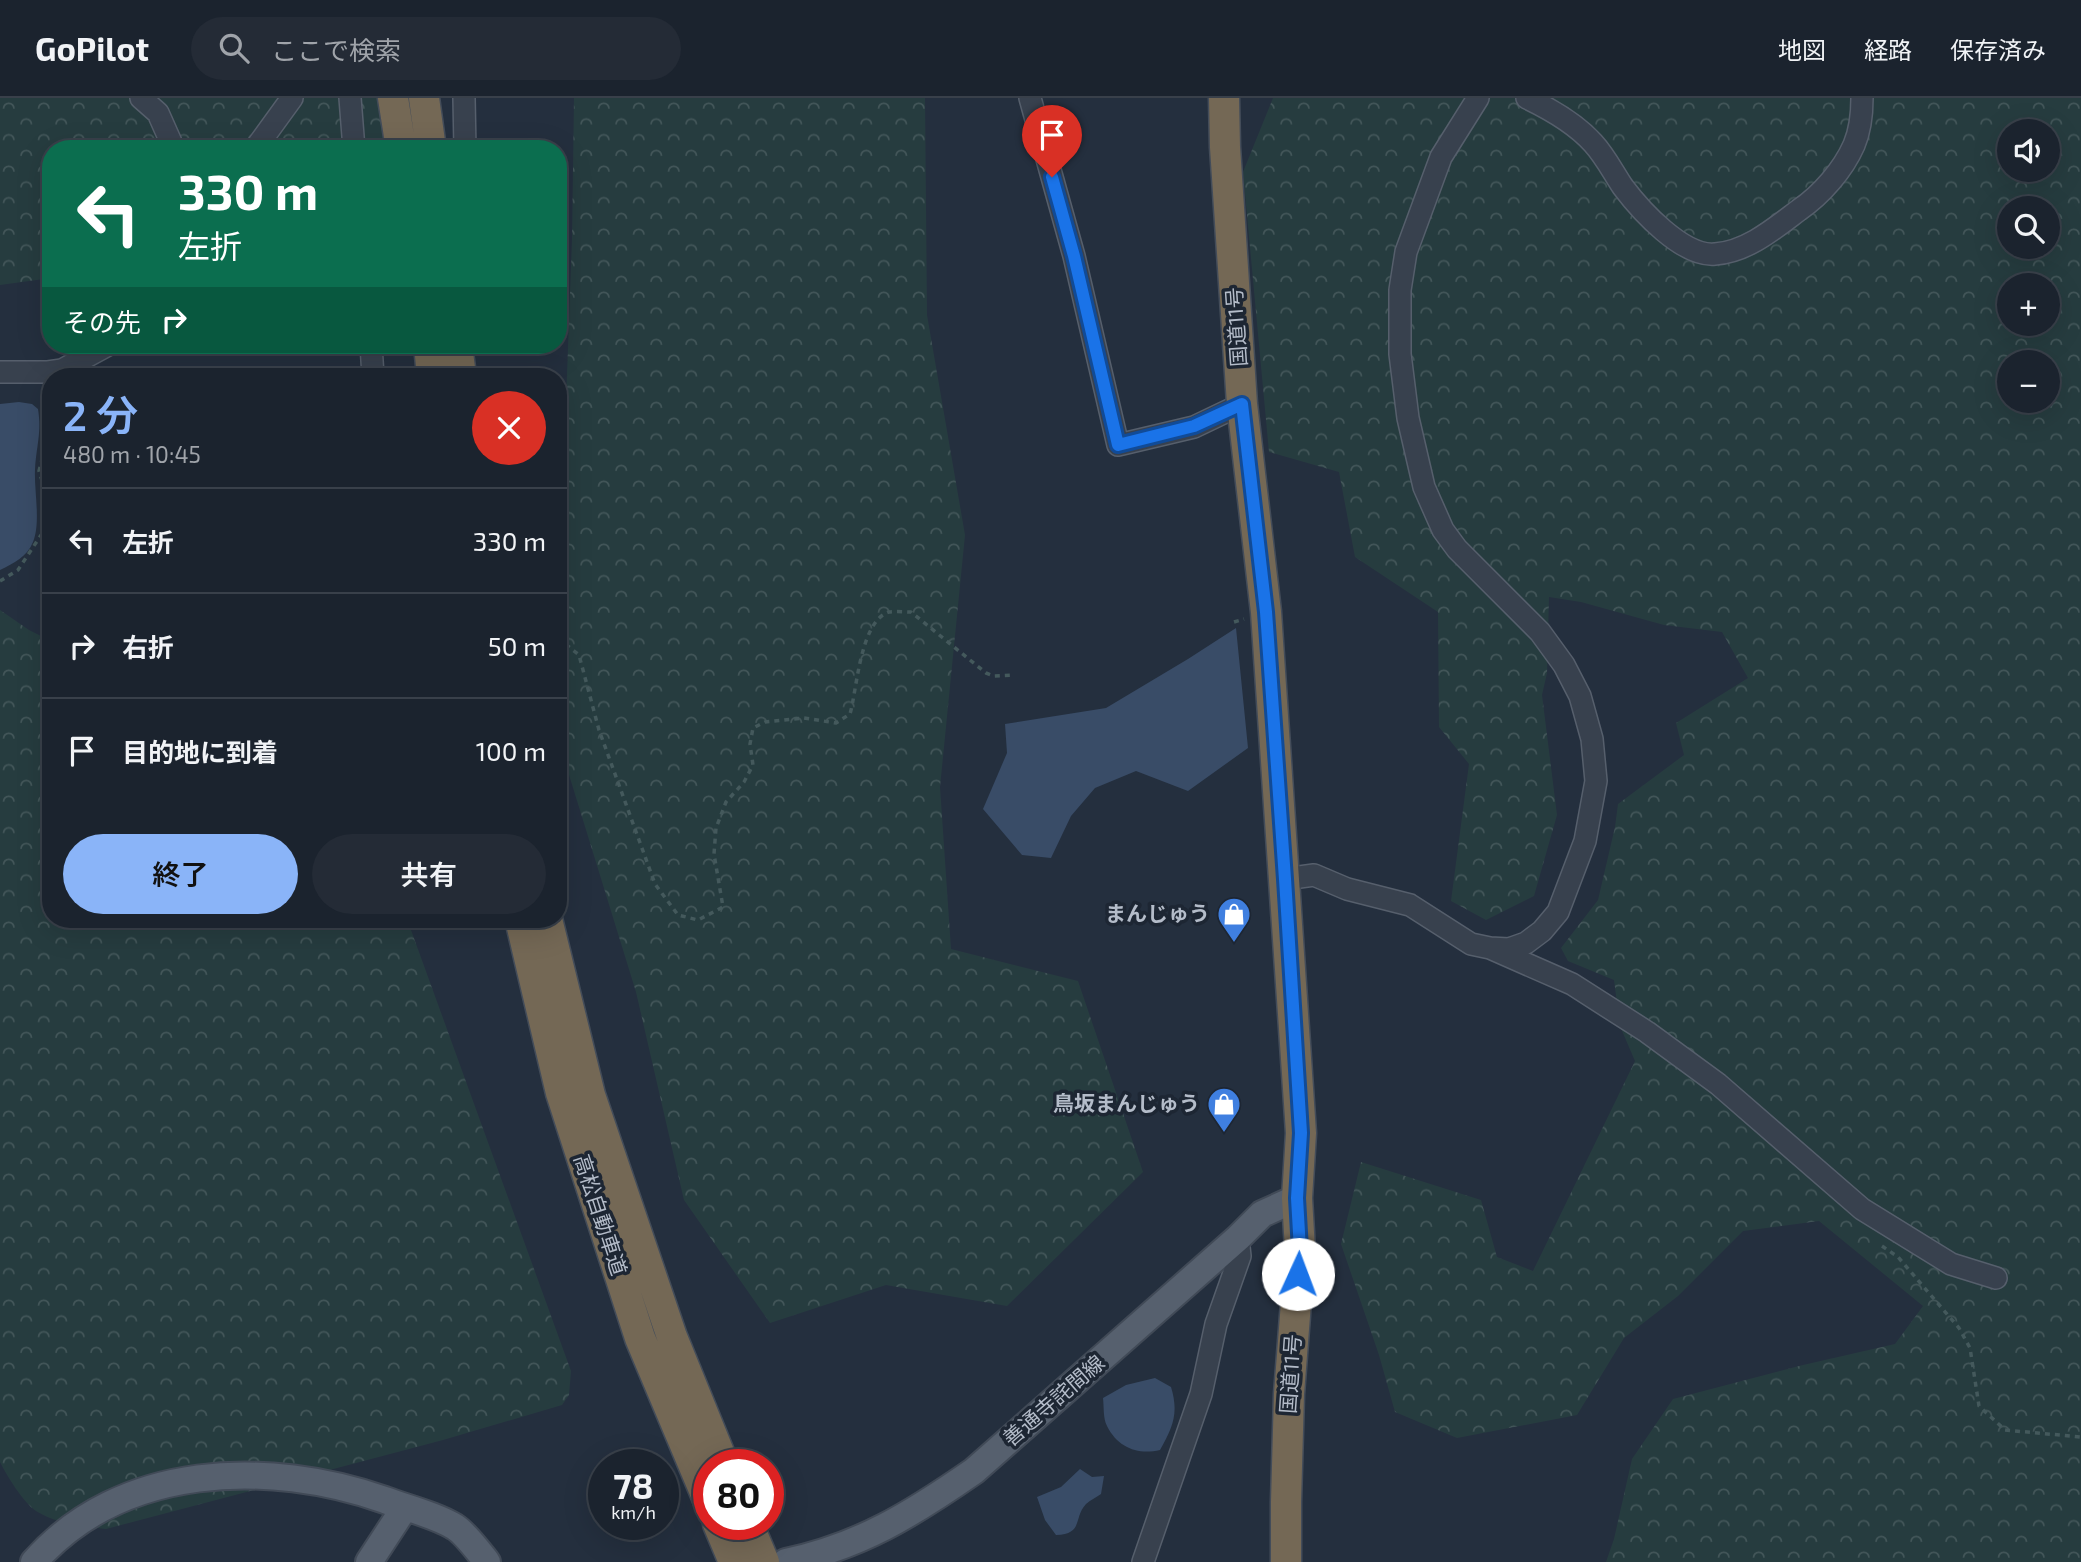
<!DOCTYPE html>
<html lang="ja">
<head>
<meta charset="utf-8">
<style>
	body { margin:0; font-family:"Exo 2","Noto Sans JP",sans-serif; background:#242b36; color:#f1f3f6; height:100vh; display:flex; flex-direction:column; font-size:26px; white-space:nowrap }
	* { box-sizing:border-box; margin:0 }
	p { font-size:23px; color:#a0a4aa }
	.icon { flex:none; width:38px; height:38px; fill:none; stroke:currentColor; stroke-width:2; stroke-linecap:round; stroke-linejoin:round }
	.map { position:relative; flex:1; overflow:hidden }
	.panel { position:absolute; left:42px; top:270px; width:525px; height:560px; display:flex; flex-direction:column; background:#1b232e; border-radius:28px; box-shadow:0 7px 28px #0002,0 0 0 2px #39404a }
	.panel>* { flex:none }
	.hud { position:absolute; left:42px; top:42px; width:525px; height:214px; border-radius:28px; box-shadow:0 7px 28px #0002,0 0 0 2px #39404a; background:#0b6e4f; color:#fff; overflow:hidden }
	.tools { position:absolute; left:1997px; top:21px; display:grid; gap:14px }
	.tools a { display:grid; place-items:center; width:63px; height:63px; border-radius:50%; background:#1b232e; box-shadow:0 7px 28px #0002,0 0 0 2px #39404a; font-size:35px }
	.speed { position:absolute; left:588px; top:1351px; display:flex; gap:14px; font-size:35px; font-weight:700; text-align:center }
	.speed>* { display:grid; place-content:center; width:91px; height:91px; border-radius:50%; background:#1b232e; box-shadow:0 7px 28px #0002,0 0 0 2px #39404a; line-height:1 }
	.speed small { font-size:18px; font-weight:400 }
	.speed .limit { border:10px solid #d22; background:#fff; color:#111 }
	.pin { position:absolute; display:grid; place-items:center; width:60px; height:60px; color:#fff; margin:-72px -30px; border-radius:50% 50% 50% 0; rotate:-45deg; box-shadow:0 0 7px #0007 }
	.pin .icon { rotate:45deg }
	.me { position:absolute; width:77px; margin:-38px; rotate:2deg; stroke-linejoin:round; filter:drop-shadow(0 0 5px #0008) }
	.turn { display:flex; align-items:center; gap:24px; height:147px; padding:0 21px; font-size:32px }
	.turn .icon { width:91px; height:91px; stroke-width:2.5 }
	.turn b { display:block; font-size:49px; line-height:60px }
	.then { display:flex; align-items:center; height:66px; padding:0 21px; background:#0003; gap:14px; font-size:26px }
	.round { display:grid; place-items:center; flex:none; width:74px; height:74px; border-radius:37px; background:#242b36 }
	.overview { display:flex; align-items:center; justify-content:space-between; height:119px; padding:0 21px }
	h1 { font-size:42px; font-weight:600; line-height:52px; color:#8ab4f8 }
	.button { display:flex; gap:14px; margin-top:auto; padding:14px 21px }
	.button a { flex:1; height:80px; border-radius:42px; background:#8ab4f8; color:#111; font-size:28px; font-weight:600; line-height:80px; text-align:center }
	.button a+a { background:#242b36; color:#f1f3f6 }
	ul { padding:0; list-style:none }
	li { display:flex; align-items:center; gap:21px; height:105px; padding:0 21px; border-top:2px solid #39404a }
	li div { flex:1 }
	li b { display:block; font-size:26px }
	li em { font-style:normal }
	header { display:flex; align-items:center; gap:42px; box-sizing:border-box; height:98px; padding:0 35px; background:#1b232e; border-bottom:2px solid #39404a }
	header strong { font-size:33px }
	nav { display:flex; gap:38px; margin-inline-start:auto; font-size:24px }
	.search { width:490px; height:63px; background:#242b36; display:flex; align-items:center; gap:18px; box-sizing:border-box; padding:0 24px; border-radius:38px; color:#a0a4aa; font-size:26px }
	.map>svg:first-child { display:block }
</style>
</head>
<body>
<header>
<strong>GoPilot</strong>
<div class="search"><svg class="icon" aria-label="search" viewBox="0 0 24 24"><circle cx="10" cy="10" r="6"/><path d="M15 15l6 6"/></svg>ここで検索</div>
<nav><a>地図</a><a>経路</a><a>保存済み</a></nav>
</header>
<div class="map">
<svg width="2081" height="1464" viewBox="0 0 2081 1464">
	<defs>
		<pattern id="forest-crowns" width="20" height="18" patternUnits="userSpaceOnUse" patternTransform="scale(1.75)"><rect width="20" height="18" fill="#263c3f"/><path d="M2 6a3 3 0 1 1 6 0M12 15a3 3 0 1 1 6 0" fill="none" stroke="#435659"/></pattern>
	</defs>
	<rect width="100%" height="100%" fill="#242f3e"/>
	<!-- forest -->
	<path fill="url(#forest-crowns)" fill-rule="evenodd" d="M0 0H387L407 51H51V180L0 187Z
		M574 0H925L927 217 965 437 940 689 951 851 1078 883 1143 1074 1007 1208 886 1187 770 1225 684 1102 636 894 558 641V521L572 141Z
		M1273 0H2081V1464H1606L1614 1441 1632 1361 1673 1301 1803 1267 1895 1246 1923 1208 1819 1123 1743 1133 1678 1198 1624 1240 1577 1317 1457 1340 1395 1314 1379 1257 1341 1146 1361 1064 1481 1102 1497 1159 1533 1173 1635 963 1620 928 1614 882 1568 863 1561 850 1598 802 1615 729 1618 706 1684 657 1676 625 1748 580 1722 534 1664 527 1581 504 1549 499 1547 575 1542 597 1557 717 1534 798 1486 822 1451 803 1469 666 1439 629 1438 514 1355 459 1339 374 1269 354 1243 74ZM2009 33H2048V72H2009ZM2009 110H2048V149H2009ZM2009 187H2048V226H2009ZM2009 264H2048V303H2009Z
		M0 512 29 532 51 543V821H407L571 1273 569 1297 562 1307 443 1342 106 1431C82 1428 57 1426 36 1413 23 1404 7 1378 0 1364Z"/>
	<!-- water -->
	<path fill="#394c67" d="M19 304 32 306 38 311C42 335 36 349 35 372 34 392 41 425 33 444 27 459 14 465 0 472V306Z
		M1236 530 1248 650 1188 693 1136 673 1095 690 1071 718 1051 760 1022 757 983 711 1007 655 1005 626 1106 610 1188 561Z
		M1155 1280 1171 1289C1179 1315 1173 1329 1160 1352 1138 1357 1118 1350 1107 1328 1103 1321 1104 1308 1103 1300L1126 1287Z
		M1080 1371 1092 1379 1104 1378 1101 1396C1097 1399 1090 1402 1086 1406 1073 1420 1084 1436 1056 1437L1045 1422 1037 1399 1061 1389Z"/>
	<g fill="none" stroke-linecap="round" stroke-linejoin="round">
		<defs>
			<path id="minor" d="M141 0 158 15 174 51
				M350 0 354 51
				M464 0 465 51
				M1030 0 1074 158 1118 347 1194 329 1242 306
				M1478 0 1441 59 1406 154 1400 192V256L1408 320 1424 389 1443 432 1457 451 1540 534 1564 567 1580 598 1592 641 1596 683 1585 743 1558 814 1542 833 1526 845 1509 851 1490 850
				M1527 0C1550 11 1576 26 1593 45 1605 58 1613 74 1623 89 1641 113 1683 159 1715 156 1747 154 1775 130 1799 112 1821 97 1843 72 1854 47 1860 33 1862 15 1862 0
				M255 51 292 0
				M371 247 373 278
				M0 274H48L62 272 108 247
				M1285 781 1314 777 1347 791 1410 807 1471 846 1490 850 1572 886 1647 934 1718 986 1862 1111 1951 1166 1996 1180
				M1143 1464 1201 1296 1216 1226 1240 1158 1238 1140"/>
			<path id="major" d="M34 1464C121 1365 268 1361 385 1402 406 1410 436 1417 455 1429 465 1435 479 1454 487 1464
				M369 1464 405 1409
				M786 1464C861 1448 912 1416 974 1373L1238 1140 1262 1116 1297 1100"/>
			<path id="highway" d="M393 0 401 51
				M424 0 431 51
				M1224 0 1225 49 1242 306 1266 514 1301 1035 1297 1100 1300 1152 1289 1296 1286 1404V1464
				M429 247 432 278
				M457 247 461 278
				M520 821 561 995 640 1240 709 1404
				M547 821 590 997 672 1239 724 1367
				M718 1426 734 1464
				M748 1426 764 1464"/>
		</defs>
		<!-- minor casing -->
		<use href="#minor" stroke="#565f6c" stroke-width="24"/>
		<!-- major casing -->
		<use href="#major" stroke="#414a57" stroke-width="30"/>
		<!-- highway casing -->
		<use href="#highway" stroke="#434c59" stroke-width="33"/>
		<!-- path -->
		<path stroke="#44595c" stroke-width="3.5" stroke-dasharray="5 5" stroke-linecap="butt" d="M0 483 18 472 49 425 47 398 39 373 47 342 51 310
			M1234 524 1244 521
			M558 540 579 557 599 632 655 786 678 817 698 822 723 809 714 756 716 730 726 704 744 684 753 667 750 646 753 630 765 624 804 620 836 625 850 616C857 592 860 523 889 514 895 513 905 514 911 514L986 575 994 578 1013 577
			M1882 1148 1898 1159 1959 1230 1970 1250 1979 1308 2005 1332 2081 1339"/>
		<!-- minor -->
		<use href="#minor" stroke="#38414e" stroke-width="21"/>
		<!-- major -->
		<use href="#major" stroke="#56606e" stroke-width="26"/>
		<!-- highway -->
		<use href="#highway" stroke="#746855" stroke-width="30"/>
	</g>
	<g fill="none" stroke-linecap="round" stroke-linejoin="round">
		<defs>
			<path id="route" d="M1052 79 1074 158 1118 347 1194 328 1242 306 1266 514 1285 781 1301 1035 1297 1100 1300 1152 1298 1176"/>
		</defs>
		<!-- route casing -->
		<use href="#route" stroke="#114b97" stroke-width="18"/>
		<!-- route -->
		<use href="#route" stroke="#1a73e8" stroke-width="12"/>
	</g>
	<!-- icons -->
	<defs>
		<symbol id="shop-pin" viewBox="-11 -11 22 30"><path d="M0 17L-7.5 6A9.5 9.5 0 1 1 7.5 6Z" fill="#3f7fe0" stroke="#1d2633"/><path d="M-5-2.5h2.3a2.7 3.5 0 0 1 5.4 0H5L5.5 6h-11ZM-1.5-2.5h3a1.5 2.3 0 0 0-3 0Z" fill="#fff"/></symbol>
	</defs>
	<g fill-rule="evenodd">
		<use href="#shop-pin" x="1215" y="797" width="38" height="52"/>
		<use href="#shop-pin" x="1205" y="987" width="38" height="52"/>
	</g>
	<g text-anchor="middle" stroke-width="7" stroke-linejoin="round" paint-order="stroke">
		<!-- street labels -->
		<g font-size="21" fill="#b4bcc9" stroke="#1d2633">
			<text transform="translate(1237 229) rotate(-94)" y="7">国道11号</text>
			<text transform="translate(600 1117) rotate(72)" y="7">高松自動車道</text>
			<text transform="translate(1291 1276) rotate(-86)" y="7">国道11号</text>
			<text transform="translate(1054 1303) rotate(-41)" y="7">善通寺詫間線</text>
		</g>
		<!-- poi labels -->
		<g font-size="21" font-weight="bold" fill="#b4bcc9" stroke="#1d2633" text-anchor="end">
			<text x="1210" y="823">まんじゅう</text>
			<text x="1200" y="1013">鳥坂まんじゅう</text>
		</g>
	</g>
</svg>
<div class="tools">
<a><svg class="icon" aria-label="sound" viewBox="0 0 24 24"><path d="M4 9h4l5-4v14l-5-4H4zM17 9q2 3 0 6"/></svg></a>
<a><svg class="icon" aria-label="search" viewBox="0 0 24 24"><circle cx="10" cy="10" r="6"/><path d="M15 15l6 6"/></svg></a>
<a>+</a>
<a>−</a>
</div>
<div class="speed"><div>78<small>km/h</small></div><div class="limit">80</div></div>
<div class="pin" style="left:1052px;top:79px;background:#d93025"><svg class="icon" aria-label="arrive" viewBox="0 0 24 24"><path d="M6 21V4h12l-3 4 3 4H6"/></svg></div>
<svg class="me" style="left:1298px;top:1176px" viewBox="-20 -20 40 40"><circle r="19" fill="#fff"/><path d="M0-13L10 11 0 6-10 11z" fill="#1a73e8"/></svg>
<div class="hud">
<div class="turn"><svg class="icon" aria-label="left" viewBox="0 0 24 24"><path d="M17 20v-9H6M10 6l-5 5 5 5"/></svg><div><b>330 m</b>左折</div></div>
<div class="then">その先<svg class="icon" aria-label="right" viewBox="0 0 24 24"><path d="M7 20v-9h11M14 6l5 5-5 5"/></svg></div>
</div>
<section class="panel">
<div class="overview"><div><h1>2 分</h1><p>480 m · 10:45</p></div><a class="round" style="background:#d93025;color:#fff"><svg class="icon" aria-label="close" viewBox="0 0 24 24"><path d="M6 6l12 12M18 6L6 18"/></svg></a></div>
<ul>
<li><svg class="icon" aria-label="left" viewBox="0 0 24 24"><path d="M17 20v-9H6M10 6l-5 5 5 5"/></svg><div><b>左折</b></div><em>330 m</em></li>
<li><svg class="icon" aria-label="right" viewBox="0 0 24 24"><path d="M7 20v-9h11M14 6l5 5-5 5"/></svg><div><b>右折</b></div><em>50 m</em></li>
<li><svg class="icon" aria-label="arrive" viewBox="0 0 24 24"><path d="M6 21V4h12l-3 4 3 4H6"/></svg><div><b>目的地に到着</b></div><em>100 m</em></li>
</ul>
<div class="button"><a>終了</a><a>共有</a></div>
</section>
</div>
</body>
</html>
